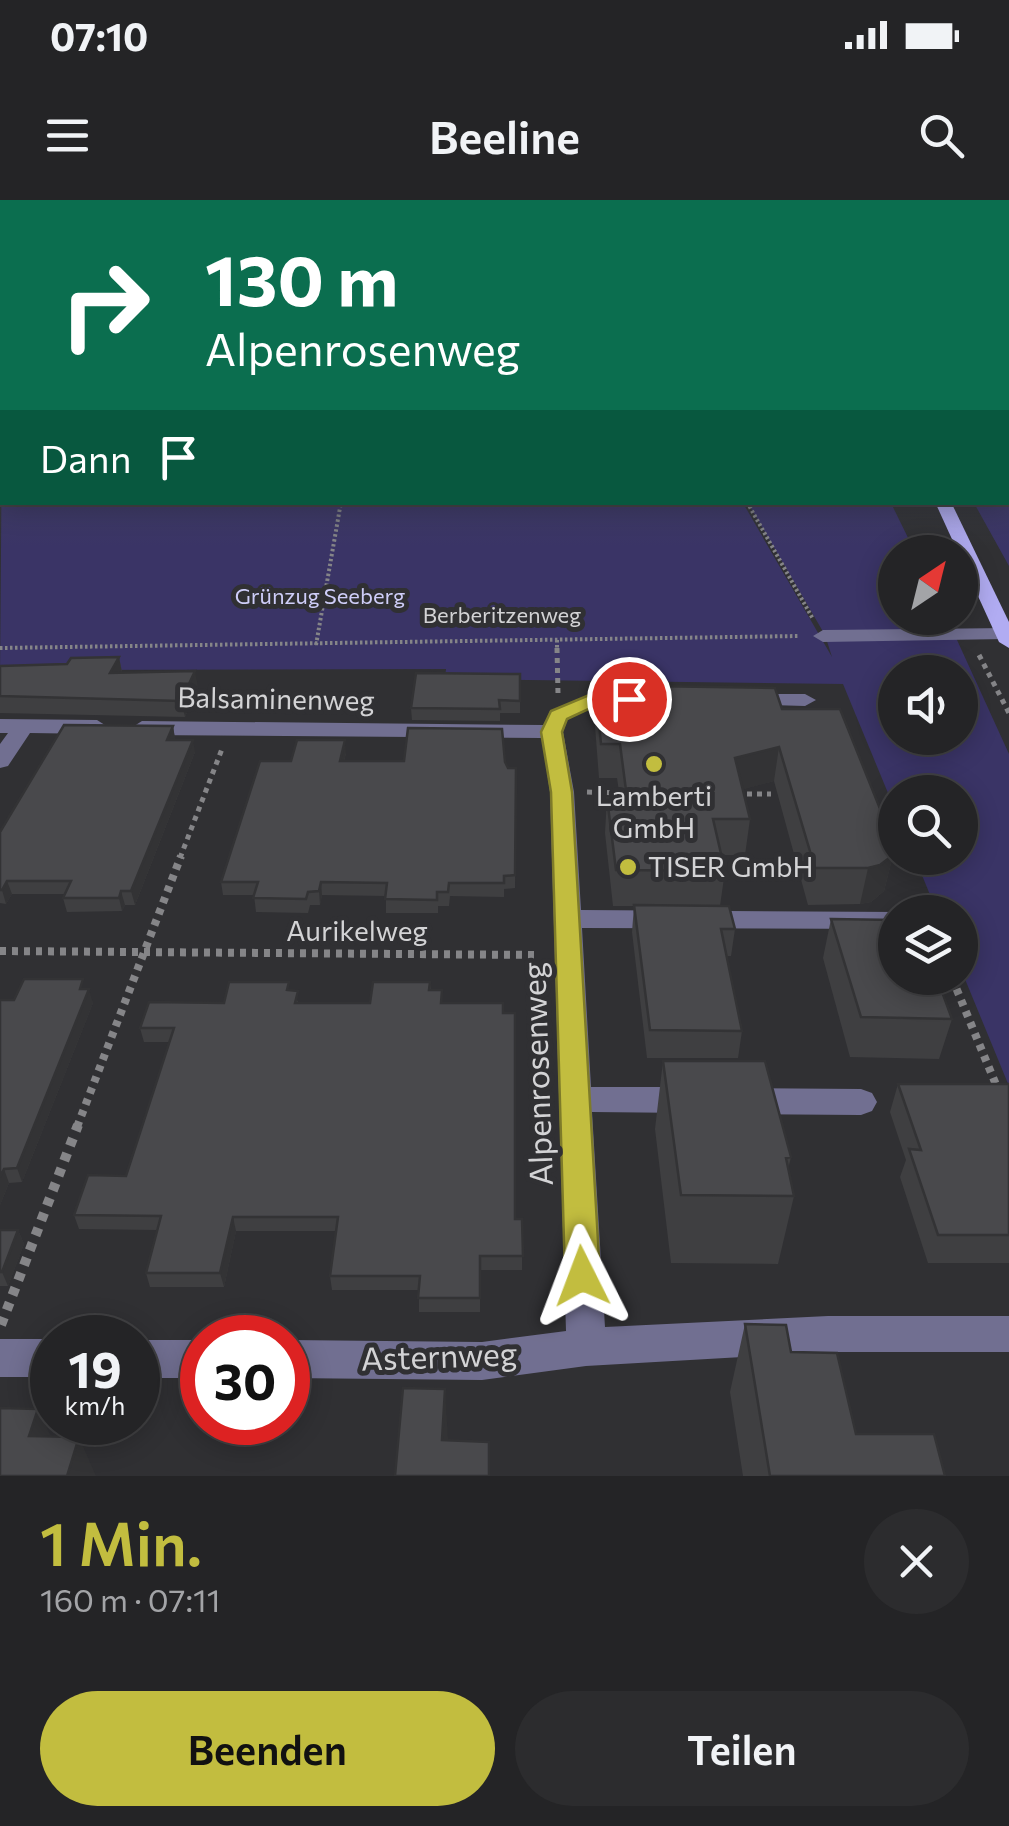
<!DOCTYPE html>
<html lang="de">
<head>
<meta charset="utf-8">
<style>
	body { margin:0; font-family:Commissioner,sans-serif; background:#2c2c2e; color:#f1f3f6; height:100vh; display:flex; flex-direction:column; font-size:38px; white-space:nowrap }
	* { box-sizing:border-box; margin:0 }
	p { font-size:32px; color:#a3a4a7 }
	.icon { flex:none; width:55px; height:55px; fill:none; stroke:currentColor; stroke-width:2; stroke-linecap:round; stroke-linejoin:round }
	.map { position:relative; height:1276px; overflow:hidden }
	.panel { display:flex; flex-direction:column; background:#242426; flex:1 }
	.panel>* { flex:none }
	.hud { position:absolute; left:0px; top:0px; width:1010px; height:305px; box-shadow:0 5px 25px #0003,0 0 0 2px #414143; background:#0b6e4f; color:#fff; overflow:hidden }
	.needle { width:65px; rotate:35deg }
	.tools { position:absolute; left:878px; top:335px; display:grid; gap:20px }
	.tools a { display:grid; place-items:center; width:100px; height:100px; border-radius:50%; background:#242426; box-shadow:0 5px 25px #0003,0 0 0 2px #414143; font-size:50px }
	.speed { position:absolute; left:30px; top:1115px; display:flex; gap:20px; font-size:50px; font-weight:700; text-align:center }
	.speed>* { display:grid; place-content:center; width:130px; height:130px; border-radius:50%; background:#242426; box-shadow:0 5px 25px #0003,0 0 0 2px #414143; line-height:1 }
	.speed small { font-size:25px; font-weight:400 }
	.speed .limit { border:15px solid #d22; background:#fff; color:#111 }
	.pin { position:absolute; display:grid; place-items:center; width:85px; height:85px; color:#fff; margin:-42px; border:5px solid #fff; border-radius:50%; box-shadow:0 2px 10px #0007 }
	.me { position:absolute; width:110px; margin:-55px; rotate:357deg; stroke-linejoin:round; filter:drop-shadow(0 0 8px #0008) }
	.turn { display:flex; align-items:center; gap:35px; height:210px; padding:0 40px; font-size:45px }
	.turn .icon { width:130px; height:130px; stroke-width:2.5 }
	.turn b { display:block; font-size:70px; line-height:85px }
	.then { display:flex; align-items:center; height:95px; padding:0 40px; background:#0003; gap:20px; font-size:38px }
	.round { display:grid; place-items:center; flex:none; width:105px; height:105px; border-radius:52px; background:#2c2c2e }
	.headline { display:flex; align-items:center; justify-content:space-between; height:170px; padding:0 40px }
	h1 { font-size:60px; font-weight:600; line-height:75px; color:#c2bd3f }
	.primary-button { display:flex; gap:20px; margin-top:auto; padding:20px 40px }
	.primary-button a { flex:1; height:115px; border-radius:60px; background:#c2bd3f; color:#111; font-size:40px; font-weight:600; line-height:115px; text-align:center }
	.primary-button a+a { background:#2c2c2e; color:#f1f3f6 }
	.status { display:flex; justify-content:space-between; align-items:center; height:70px; padding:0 50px; background:#242426; direction:ltr }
	.status svg { height:28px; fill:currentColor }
	header { display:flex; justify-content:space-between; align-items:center; height:130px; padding:0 40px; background:#242426; font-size:45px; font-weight:600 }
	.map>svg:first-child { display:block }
</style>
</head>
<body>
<div class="status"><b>07:10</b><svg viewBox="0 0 49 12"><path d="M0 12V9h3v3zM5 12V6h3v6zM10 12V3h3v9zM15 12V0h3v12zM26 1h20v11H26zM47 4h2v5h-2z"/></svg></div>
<header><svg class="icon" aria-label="menu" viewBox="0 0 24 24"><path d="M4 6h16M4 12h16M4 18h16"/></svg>Beeline<svg class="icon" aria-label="search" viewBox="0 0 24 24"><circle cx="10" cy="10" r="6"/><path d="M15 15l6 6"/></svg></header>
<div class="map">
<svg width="1009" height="1276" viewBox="0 0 1009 1276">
	<rect width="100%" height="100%" fill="#303033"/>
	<!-- green -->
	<path fill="#3a3466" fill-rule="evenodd" d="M1009 167V366L974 303 1008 302Z
		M2 220V302L743 303 832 457 825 435 748 303H891L915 352H895V418H947L1009 554V886L960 767V712H937L915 658H960V592H895V610L843 484 445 479 446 469 53 470 0 479ZM895 472H960V538H895Z"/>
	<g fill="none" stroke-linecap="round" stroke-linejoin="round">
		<!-- path-far3 -->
		<path stroke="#858588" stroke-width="4" stroke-dasharray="2.5 2.5" stroke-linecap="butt" d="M747 302 813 419
			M557 440V451
			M316 445 341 302
			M0 448 799 436"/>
		<!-- path-far2 -->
		<path stroke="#858588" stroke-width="5" stroke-dasharray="5 5" stroke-linecap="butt" d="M557 448 558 494
			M979 455 1009 513
			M587 592 625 593
			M737 594H771
			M180 658 222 549"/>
		<!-- path-far1 -->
		<path stroke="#858588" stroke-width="8" stroke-dasharray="6 6" stroke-linecap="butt" d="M0 751 539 755
			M952 778 999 892
			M77 927 181 656"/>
		<!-- path -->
		<path stroke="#858588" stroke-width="10" stroke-dasharray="8 8" stroke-linecap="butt" d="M1 1125 78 925"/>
		<!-- minor -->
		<path fill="#716f91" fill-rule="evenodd" d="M1009 428V438L1005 439 823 442 813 436 823 430Z
			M593 493H630L641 499 630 505H597L567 520 563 532 574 592 581 710 900 712H895V729L582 728 591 887H691L702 891 707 900 702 909 691 913 592 912 605 1127 828 1116H1009V1152H828L586 1166 482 1180 288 1178V1140L482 1142 566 1131 550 592 542 538 142 535 131 528 142 521 544 525 550 511Z
			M745 494H805L816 500 805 506 738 504 734 500 738 496Z
			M0 519 97 520 108 527 97 534 30 533 8 566 0 568V544L8 533H0Z
			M741 888 861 889 872 893 877 902 872 911 861 915 741 914 730 910 725 901 730 892Z
			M0 1139H52V1177H0Z
			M138 1140H202V1178H138Z"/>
		<!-- major -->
		<path fill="#b1acf2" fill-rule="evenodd" d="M935 302H951L1009 422V448L999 442Z"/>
	</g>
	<!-- wall -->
	<path fill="#3f3f41" d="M119 457 122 472 198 487 185 517 0 513V466L67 464Z
		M520 474V513H500V521L412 520 411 508Z
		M612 476 646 486 782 509 893 655 884 691 871 702 860 704 808 705 774 581 743 589 750 619 745 655H721L725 671 720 706 735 729 731 756H727L742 831 738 858H647L632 732 634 706H613L605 633 607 598H620L617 578H599L595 526 596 493H611Z
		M173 526 175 540 195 552 135 705H125L122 711 67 712 63 698 65 694H12L6 704 0 703V632Z
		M346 553 344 561 505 562 508 568H516L515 688 504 689V697L450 696 449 706H438V713H386V696L322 695 320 705H310L308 713 256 712 254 695H223L221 682 291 561Z
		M831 719 952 819 939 859 850 857 823 758Z
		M430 782 431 790H442V803L515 1019H522V1070H480V1112H419V1090H332L330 1076 336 1031H236L224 1087H150L146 1073 158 1030 79 1029 74 1015 126 976 169 842H144L140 828 224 803 290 791 299 803H370Z
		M86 789 93 803 22 982 9 983 0 1005V800H14Z
		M663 861 791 957 788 969 794 996 778 1064 671 1063 655 929Z
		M898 884H1009V1063H928L900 977 906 960 890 912Z
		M0 1030H18L24 1044 8 1086H0Z
		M745 1124 791 1152 856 1234 945 1276H743L730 1192Z"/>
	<!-- shaded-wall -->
	<path fill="#333335" d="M119 457 122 473H110Z
		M195 471 198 487 185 517 181 501Z
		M173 526 175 538 169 552 167 540Z
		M193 540 195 552 135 705 131 691Z
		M345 540 346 553 341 573 340 561Z
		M779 547 774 581 730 593 735 558Z
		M893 655 884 691 871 702 860 704 868 668Z
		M7 681 12 694 6 704 2 690Z
		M321 682 322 695 320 705 319 691Z
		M121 691 125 705 122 711 119 698Z
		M89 789 93 803 22 982 17 968Z
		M4 969 9 983 0 1005V977Z
		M233 1017 236 1031 224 1087 220 1073Z
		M18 1030 24 1044 8 1086 2 1072Z
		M445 1189 449 1255 442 1240Z
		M38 1209 68 1272 79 1237 96 1276H48L29 1236Z"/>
	<!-- building -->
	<path fill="#49494c" stroke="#333335" stroke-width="2.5" d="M119 457 110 473 195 471 181 501 0 496V466L67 464 71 458Z
		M416 473 520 474V501L499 500 500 509 411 508Z
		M612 476H643L646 486 775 488 782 509H840L893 641V655L880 665 868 668H815L779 547 735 558 750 619H713L725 671 616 670 607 598H627L620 544H601L596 493H614Z
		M64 525 173 526 167 540H193L131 691H121L119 698H63L71 681H7L2 690H0V632Z
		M408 528 502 529 505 562 508 568H516L515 675 504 676V683H449L448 692H437V700L385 699 387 683 321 682 319 691 308 692 306 699 253 698 258 682H221L260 561H291L297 540H345L340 561H404Z
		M634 705 729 706 735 729H721L742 831 650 830Z
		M831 719 895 720V778H937L952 819 861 817Z
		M24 779H83L80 789H89L17 968 4 969 0 977V800H14Z
		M229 782H289L287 790 298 791 295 803H370L373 782H430L429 790H442L441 803H503V813H515V1019H522L523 1056H480V1098H418L420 1076H330L338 1017H233L220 1073H146L161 1016 74 1015 88 975 126 976 174 828H140L149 802 224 803Z
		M663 861H765L791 957 786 958 794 996 681 995Z
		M898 884H1009V1035H938L909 949 921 950Z
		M0 1030H18L2 1072H0Z
		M745 1124 786 1125 791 1152 837 1153 856 1234H934L945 1276H770Z
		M403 1188 445 1189 442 1240 489 1242V1276H395Z
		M0 1208 38 1209 29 1236 79 1237 67 1276H0Z"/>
	<!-- sky -->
	<linearGradient id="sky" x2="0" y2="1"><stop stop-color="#1a1a1c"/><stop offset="0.48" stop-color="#484e5b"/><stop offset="1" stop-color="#484e5b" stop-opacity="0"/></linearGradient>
	<rect width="1009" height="346" fill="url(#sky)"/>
	<!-- route -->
	<path fill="#c2bd3f" stroke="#7e7b29" stroke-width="2.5" d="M594 493H629L638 499 629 505H597L567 519 562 532 572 592 600 1076 595 1087 582 1092 570 1087 565 1076 551 592 541 532 551 511Z"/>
	<!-- markers -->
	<g fill="#c2bd3f" stroke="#303033" stroke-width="4">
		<circle cx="654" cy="564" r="10"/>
		<circle cx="628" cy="667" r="10"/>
	</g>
	<g text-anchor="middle" stroke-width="10" stroke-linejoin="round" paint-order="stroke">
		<!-- far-park labels -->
		<g font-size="22" fill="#cecdf8" stroke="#303033">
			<text x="320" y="404">Grünzug Seeberg</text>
		</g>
		<!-- far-street labels -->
		<g font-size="22" fill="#d3d3d5" stroke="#303033">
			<text x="502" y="423">Berberitzenweg</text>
		</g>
		<!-- street labels -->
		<g font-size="28" fill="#d3d3d5" stroke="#303033">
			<text transform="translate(276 499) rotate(1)" y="10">Balsaminenweg</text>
			<text x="357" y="741">Aurikelweg</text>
		</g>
		<!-- poi labels -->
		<g font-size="28" fill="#d3d3d5" stroke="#303033">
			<text x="654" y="606">Lamberti<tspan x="654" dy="32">GmbH</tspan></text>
			<text x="648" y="677" text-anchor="start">TISER GmbH</text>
		</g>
		<!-- near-street labels -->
		<g font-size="32" fill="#d3d3d5" stroke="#303033">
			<text transform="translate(538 874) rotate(-92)" y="11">Alpenrosenweg</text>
			<text transform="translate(439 1157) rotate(-2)" y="11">Asternweg</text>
		</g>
	</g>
</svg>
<div class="tools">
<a><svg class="needle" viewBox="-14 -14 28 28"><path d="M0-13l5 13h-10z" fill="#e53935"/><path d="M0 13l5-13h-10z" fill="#a3a4a7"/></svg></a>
<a><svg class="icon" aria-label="sound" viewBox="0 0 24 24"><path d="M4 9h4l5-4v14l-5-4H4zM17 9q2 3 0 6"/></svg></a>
<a><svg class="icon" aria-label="search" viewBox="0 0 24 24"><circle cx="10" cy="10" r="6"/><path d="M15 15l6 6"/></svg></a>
<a><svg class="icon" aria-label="layers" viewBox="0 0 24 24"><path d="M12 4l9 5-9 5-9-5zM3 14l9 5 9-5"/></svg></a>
</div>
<div class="speed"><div>19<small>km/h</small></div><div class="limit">30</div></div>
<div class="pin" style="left:629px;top:499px;background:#d93025"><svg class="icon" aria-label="arrive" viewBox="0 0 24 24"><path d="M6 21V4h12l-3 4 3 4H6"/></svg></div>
<svg class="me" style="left:582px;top:1076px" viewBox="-20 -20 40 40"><path d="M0-17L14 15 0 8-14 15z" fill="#c2bd3f" stroke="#fff" stroke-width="4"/></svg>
<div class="hud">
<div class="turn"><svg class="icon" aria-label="right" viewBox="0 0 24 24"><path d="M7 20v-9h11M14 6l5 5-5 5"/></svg><div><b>130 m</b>Alpenrosenweg</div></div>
<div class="then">Dann<svg class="icon" aria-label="arrive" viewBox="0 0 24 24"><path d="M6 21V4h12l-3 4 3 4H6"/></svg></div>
</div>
</div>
<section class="panel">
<div class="headline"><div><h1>1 Min.</h1><p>160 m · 07:11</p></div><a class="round"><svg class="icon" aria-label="close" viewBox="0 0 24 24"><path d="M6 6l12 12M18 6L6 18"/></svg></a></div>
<div class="primary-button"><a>Beenden</a><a>Teilen</a></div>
</section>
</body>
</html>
